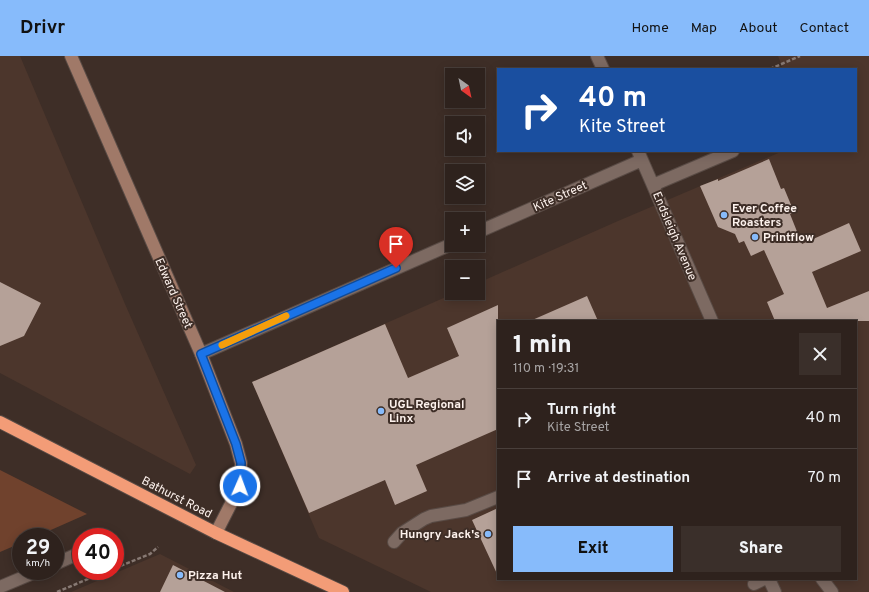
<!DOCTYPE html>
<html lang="en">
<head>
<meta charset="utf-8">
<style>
	body { margin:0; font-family:Overpass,sans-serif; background:#3a2f2a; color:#f1f3f6; height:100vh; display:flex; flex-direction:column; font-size:15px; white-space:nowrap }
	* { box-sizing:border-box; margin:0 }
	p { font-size:13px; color:#a7a4a4 }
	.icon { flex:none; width:22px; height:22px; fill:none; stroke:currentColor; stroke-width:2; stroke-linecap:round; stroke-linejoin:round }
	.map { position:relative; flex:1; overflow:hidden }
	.sheet { position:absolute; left:497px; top:264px; width:360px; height:260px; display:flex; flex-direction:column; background:#2e221d; border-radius:0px; box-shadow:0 2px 10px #0003,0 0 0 1px #493f3b }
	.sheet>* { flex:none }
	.banner { position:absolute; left:497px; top:12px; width:360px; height:84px; border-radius:0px; box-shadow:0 2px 10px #0003,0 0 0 1px #493f3b; background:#1a4fa0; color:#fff; overflow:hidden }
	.needle { width:26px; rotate:147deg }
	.tools { position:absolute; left:445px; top:12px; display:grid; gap:8px }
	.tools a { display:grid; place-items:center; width:40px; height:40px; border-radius:0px; background:#2e221d; box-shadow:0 2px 10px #0003,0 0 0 1px #493f3b; font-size:20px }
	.speed { position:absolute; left:12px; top:472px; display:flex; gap:8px; font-size:20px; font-weight:700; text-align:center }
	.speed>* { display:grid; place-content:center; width:52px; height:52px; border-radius:50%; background:#2e221d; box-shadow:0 2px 10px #0003,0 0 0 1px #493f3b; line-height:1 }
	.speed small { font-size:10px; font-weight:400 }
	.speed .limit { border:6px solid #d22; background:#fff; color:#111 }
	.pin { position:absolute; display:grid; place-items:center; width:34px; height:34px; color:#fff; margin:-41px -17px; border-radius:50% 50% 50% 0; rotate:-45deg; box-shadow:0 0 4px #0007 }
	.pin .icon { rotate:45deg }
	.me { position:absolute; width:44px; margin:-22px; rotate:2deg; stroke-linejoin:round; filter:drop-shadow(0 0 3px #0008) }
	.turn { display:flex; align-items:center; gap:14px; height:84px; padding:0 16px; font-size:18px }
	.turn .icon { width:52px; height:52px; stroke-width:2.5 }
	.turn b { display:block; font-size:28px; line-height:34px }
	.round { display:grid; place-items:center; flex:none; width:42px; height:42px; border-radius:0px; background:#3a2f2a }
	.overview { display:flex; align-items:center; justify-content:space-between; height:68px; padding:0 16px }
	h1 { font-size:24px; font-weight:800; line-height:30px }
	.cta { display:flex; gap:8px; margin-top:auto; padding:8px 16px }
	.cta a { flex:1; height:46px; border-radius:0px; background:#87bbfb; color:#111; font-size:16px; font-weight:800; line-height:46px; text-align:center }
	.cta a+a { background:#3a2f2a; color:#f1f3f6 }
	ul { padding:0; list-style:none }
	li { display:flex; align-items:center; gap:12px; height:60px; padding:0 16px; border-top:1px solid #493f3b }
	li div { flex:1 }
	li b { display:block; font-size:15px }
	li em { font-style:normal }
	header { display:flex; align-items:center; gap:24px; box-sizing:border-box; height:56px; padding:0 20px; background:#87bbfb; color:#111 }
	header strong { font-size:19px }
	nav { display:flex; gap:22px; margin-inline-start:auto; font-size:14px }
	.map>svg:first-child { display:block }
</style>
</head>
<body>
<header>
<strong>Drivr</strong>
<nav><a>Home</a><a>Map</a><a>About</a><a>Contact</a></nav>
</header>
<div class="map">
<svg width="869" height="536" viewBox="0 0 869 536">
	<rect width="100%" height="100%" fill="#3e2e27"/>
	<!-- built -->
	<path fill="#4c362c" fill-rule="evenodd" d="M0 0H20L125 248 196 409 190 418 0 317Z
		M778 0H869V536H431L319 482 252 326 455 237H478V227L618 165 783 95H856V13H783ZM498 265H856V523H498Z
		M160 498 234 536H71Z"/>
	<!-- green -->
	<path fill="#70422d" d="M0 414 87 458 35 481H21V487L0 496Z"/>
	<!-- building -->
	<path fill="#b5a198" d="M769 103 781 133 784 132 794 156 790 158 802 188 849 167 861 195 812 216 827 252 869 235V265H775L767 246 784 238 764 194 751 200 744 185 739 187 735 178 718 171 700 130 718 123V125Z
		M0 226 41 247 24 280 0 290Z
		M587 240 598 265H530Z
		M498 249V373L416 409 427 435 395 449 385 424 309 457 252 326 385 268 408 322 459 300 447 272Z
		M498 452V520L472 464Z
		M173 509 225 536H160Z"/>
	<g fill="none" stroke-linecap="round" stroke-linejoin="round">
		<defs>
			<path id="lane" d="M394 486 402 477 424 463 431 460 466 454 498 441
				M769 523 775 536
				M754 528 764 523"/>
			<path id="street" d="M597 0 603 13
				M638 95 712 265
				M653 129 733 95
				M478 176 642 104
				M201 298 452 188
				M55 508 73 500
				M822 523 832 536
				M0 531 38 515"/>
			<path id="secondary" d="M71 0 201 298 236 388 241 407 240 430 216 477"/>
			<path id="highway" d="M0 366 216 477 343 536"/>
		</defs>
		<!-- lane casing -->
		<use href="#lane" stroke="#594b45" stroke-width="14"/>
		<!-- street casing -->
		<use href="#street" stroke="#594b45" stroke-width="14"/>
		<!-- secondary casing -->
		<use href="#secondary" stroke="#594b45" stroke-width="14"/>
		<!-- highway casing -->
		<use href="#highway" stroke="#594b45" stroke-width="14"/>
		<!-- path -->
		<path stroke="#877973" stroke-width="2.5" stroke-dasharray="4 2" stroke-linecap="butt" d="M770 13 800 0
			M115 512 150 498 158 491
			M57 536 107 515"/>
		<!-- lane -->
		<use href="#lane" stroke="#7d6a62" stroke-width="12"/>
		<!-- street -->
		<use href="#street" stroke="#7d6a62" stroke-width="12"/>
		<!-- secondary -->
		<use href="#secondary" stroke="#a07968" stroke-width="12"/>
		<!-- highway -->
		<use href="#highway" stroke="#f39c77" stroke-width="12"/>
	</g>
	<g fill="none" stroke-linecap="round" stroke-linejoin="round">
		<defs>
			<path id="route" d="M240 430 241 407 236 388 201 298 396 212"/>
		</defs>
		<!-- route casing -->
		<use href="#route" stroke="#114b97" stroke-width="10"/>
		<!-- route -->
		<use href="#route" stroke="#1a73e8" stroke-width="7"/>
		<!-- slow -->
		<path stroke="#f59e0b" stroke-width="7" d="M222 289 286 260"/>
	</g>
	<!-- markers -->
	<g fill="#87bbfb" stroke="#3e2e27" stroke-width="1.5">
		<circle cx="724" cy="159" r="4"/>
		<circle cx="755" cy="181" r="4"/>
		<circle cx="381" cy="355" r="4"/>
		<circle cx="488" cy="478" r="4"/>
		<circle cx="180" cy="519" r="4"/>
	</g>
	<g text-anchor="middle" stroke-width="4" stroke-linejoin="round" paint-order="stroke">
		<!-- street labels -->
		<g font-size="12" fill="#fdf2ed" stroke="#3e2e27">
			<text transform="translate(560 140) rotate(-24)" y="4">Kite Street</text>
			<text transform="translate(675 180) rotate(67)" y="4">Endsleigh Avenue</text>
			<text transform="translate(174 237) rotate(66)" y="4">Edward Street</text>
			<text transform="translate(177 441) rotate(27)" y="4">Bathurst Road</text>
		</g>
		<!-- poi labels -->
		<g font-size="12" font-weight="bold" fill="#fdf2ed" stroke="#3e2e27" text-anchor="start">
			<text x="732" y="156">Ever Coffee<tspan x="732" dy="14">Roasters</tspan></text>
			<text x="763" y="185">Printflow</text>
			<text x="389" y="352">UGL Regional<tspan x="389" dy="14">Linx</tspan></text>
			<text x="480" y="482" text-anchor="end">Hungry Jack's</text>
			<text x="188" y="523">Pizza Hut</text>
		</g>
	</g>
</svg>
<div class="tools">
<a><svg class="needle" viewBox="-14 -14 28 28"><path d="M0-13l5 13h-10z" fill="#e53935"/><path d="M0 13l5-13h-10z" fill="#a7a4a4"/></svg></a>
<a><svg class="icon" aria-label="sound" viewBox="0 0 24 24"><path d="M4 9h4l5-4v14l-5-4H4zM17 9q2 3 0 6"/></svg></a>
<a><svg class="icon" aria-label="layers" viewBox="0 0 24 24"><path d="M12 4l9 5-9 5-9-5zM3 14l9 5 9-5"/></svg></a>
<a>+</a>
<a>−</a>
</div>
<div class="speed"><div>29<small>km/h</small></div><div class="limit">40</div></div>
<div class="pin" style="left:396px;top:212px;background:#d93025"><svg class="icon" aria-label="arrive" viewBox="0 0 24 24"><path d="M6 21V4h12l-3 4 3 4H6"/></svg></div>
<svg class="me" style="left:240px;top:430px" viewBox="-20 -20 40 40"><circle r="17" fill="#1a73e8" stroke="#fff" stroke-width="3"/><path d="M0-11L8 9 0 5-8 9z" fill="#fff"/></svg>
<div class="banner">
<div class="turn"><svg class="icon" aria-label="right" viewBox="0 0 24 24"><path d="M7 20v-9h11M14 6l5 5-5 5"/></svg><div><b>40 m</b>Kite Street</div></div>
</div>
<section class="sheet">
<div class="overview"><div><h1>1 min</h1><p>110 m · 19:31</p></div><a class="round"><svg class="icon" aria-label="close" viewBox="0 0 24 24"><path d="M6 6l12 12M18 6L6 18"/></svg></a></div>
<ul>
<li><svg class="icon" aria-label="right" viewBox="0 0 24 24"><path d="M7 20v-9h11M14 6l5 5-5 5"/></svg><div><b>Turn right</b><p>Kite Street</p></div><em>40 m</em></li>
<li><svg class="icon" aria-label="arrive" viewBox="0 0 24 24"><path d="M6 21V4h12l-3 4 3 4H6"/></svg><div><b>Arrive at destination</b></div><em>70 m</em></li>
</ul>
<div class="cta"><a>Exit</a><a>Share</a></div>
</section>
</div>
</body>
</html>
